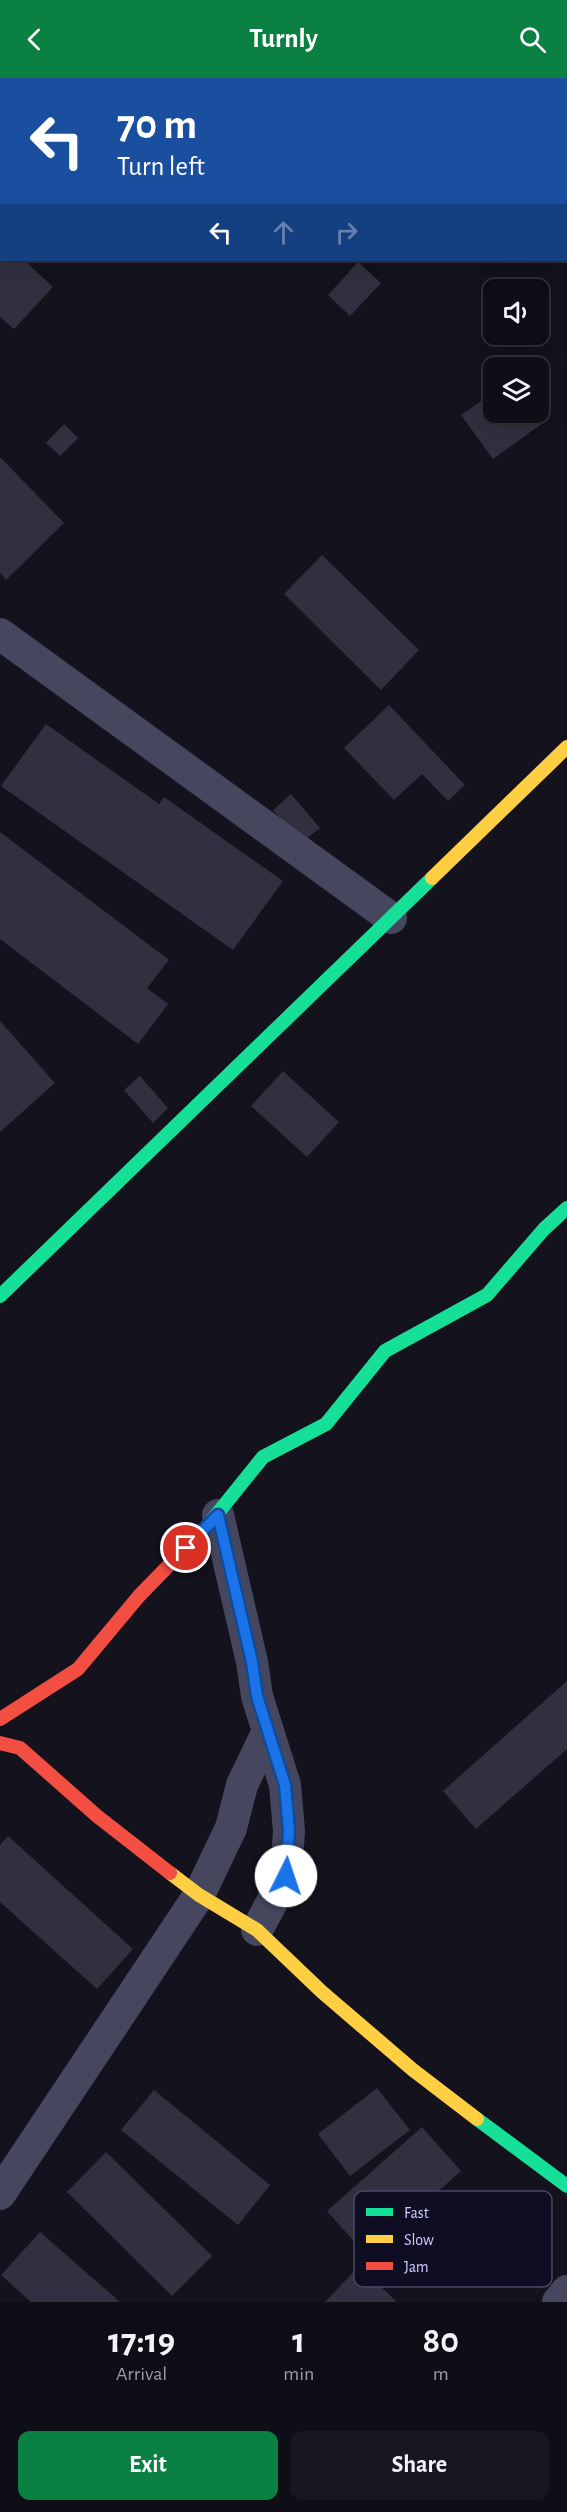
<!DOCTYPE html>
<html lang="en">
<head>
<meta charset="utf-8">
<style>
	body { margin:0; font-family:"Alegreya Sans",sans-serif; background:#17171f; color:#f1f3f6; height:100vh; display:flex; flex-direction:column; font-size:22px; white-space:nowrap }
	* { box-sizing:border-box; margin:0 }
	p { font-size:20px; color:#9b9ca1 }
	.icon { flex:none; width:33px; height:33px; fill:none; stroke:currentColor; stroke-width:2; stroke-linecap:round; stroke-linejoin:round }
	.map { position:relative; height:2224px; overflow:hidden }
	.side { display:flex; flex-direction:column; background:#0e0e16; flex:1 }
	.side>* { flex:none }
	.top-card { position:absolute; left:0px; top:0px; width:567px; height:183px; box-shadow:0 6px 24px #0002,0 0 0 2px #2e2e35; background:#1a4fa0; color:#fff; overflow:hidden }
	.controls { position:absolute; left:483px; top:201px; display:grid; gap:12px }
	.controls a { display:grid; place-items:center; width:66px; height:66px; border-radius:12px; background:#0e0e16; box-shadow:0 6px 24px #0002,0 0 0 2px #2e2e35; font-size:30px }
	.pin { position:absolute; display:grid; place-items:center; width:51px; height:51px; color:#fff; margin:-26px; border:3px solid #fff; border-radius:50%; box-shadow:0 2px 6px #0007 }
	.me { position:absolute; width:66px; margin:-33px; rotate:4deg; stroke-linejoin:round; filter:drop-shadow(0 0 4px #0008) }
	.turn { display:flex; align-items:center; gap:21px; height:126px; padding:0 18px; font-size:27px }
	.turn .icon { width:78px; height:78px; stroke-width:2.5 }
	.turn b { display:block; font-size:42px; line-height:51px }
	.lanes { display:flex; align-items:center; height:57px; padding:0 18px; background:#0003; justify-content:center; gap:30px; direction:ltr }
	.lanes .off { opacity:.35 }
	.eta { display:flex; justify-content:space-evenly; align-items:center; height:102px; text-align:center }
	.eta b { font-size:36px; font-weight:700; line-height:42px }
	.button { display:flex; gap:12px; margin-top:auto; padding:12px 18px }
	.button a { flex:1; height:69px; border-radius:12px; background:#0b8043; color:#fff; font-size:24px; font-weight:700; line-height:69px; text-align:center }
	.button a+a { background:#17171f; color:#f1f3f6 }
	header { display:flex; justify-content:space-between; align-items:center; height:78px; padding:0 18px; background:#0b8043; color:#fff; font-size:27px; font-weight:700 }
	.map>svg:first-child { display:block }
</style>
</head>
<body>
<header><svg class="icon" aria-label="back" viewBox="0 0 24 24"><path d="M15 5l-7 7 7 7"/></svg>Turnly<svg class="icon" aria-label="search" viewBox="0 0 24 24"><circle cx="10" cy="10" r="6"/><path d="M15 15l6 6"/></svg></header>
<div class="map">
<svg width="567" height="2224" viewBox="0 0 567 2224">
	<rect width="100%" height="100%" fill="#13121d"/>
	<!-- building -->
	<path fill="#313040" d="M0 182H24L53 209 14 251 0 239Z
		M358 184 381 205 350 238 328 217Z
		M494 314V334H538V329L547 342 493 381 461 337Z
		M64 346 78 360 60 378 46 365Z
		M0 379 64 445 6 502 0 495Z
		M322 477 419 572 381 612 284 516Z
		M389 627 465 707 448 723 422 696 394 722 344 670Z
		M46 646 159 726 164 719 283 803 233 872 1 708Z
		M291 716 320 750 301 765 273 732Z
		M0 754 169 882 147 910 168 926 138 966 0 861Z
		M0 943 55 1005 0 1054Z
		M283 993 339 1044 307 1079 251 1028Z
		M140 998 168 1030 153 1045 124 1012Z
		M567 1603V1671L476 1751 443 1713Z
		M8 1758 133 1871 97 1911 0 1824V1767Z
		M377 2010 410 2052 350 2098 318 2056Z
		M154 2012 270 2107 238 2147 121 2052Z
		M422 2049 461 2093 366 2177 327 2133Z
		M106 2074 212 2178 172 2218 67 2114Z
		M40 2154 120 2224H31L1 2197Z
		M359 2188 397 2224H325Z"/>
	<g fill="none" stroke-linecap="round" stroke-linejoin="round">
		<!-- street -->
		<path stroke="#46475e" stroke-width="32" d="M521 0 522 2
			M566 46 567 47
			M0 556 391 840
			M218 1437 252 1584 257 1618 285 1707 289 1753 286 1798 257 1852
			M0 2116 199 1817 231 1750 242 1707 267 1655
			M558 2224 567 2213"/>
		<!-- fast -->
		<path stroke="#16e098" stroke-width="14" d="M0 1218 432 800
			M209 1446 263 1379 326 1346 385 1273 487 1217 544 1151 567 1130
			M477 2041 567 2108"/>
		<!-- slow -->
		<path stroke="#ffcf43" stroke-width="14" d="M432 800 567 669
			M170 1795 199 1817 257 1852 322 1914 413 1992 477 2041"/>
		<!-- jam -->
		<path stroke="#f24e42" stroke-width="14" d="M0 1641 78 1591 139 1518 209 1446
			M0 1665 20 1670 97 1738 170 1795"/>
	</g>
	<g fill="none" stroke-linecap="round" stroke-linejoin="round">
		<defs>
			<path id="route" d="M186 1470 218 1437 252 1584 257 1618 285 1707 289 1753 286 1798"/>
		</defs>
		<!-- route casing -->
		<use href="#route" stroke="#114b97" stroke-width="15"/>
		<!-- route -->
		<use href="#route" stroke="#1a73e8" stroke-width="10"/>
	</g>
	<!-- legend -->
	<rect x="354" y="2113" width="198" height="96" rx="9" fill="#0f0d22" stroke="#494764" stroke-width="1.5"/>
	<rect x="366" y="2130" width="27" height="8" fill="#16e098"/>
	<rect x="366" y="2157" width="27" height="8" fill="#ffcf43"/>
	<rect x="366" y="2184" width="27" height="8" fill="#f24e42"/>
	<g font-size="16" fill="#d0ceff">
		<text x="404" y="2140">Fast</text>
		<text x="404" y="2167">Slow</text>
		<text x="404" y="2194">Jam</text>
	</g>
</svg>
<div class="controls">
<a><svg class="icon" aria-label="sound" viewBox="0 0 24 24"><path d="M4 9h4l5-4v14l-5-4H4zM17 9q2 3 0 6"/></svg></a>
<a><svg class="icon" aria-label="layers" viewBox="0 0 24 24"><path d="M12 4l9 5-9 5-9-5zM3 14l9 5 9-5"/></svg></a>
</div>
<div class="pin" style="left:186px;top:1470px;background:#d93025"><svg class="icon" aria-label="arrive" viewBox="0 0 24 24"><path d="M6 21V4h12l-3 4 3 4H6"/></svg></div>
<svg class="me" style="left:286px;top:1798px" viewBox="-20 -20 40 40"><circle r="19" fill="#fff"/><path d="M0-13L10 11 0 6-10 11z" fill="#1a73e8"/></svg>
<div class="top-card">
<div class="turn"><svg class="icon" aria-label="left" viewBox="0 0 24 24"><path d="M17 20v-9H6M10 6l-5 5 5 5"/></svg><div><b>70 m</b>Turn left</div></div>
<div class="lanes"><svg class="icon" aria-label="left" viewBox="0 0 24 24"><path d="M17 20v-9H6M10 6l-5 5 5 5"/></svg><svg class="icon off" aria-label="ahead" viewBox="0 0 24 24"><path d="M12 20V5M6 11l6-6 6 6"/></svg><svg class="icon off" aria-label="right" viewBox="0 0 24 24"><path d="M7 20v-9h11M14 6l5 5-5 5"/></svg></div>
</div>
</div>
<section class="side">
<div class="eta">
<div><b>17:19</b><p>Arrival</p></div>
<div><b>1</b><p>min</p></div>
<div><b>80</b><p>m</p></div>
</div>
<div class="button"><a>Exit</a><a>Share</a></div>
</section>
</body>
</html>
